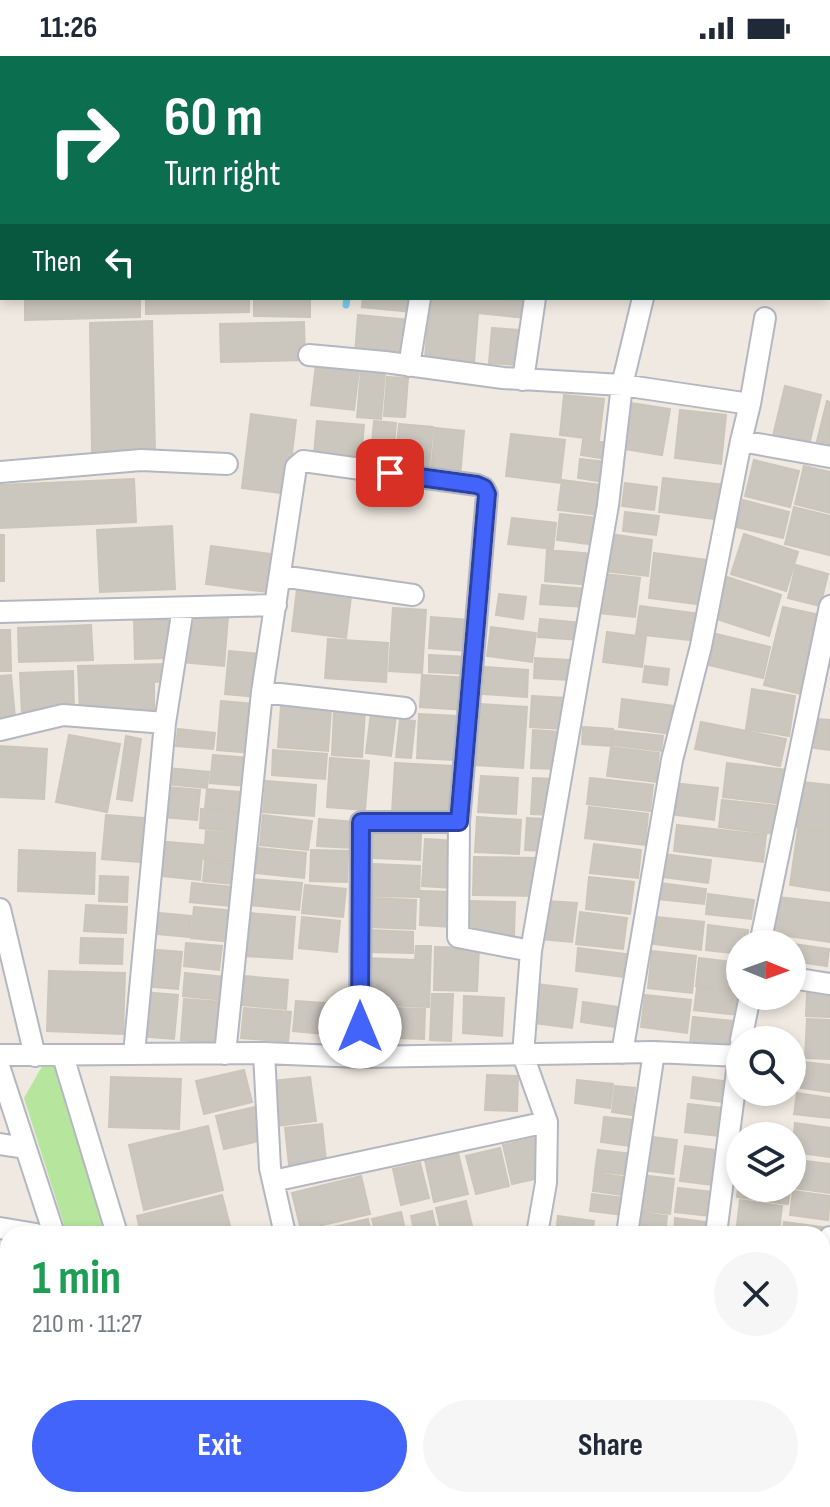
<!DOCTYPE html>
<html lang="en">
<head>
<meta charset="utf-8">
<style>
	body { margin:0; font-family:"Sofia Sans Condensed",sans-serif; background:#f6f6f7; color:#1f2937; height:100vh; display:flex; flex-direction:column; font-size:30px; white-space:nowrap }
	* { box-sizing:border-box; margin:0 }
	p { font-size:26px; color:#747a83 }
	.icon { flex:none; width:44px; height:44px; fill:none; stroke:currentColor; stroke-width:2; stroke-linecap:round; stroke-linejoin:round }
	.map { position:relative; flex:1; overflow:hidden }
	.drawer { position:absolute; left:0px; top:1170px; width:830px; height:282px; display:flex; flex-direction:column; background:#fff; border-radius:24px 24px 0 0; box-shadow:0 4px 12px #0003 }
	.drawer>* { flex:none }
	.banner { position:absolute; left:0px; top:0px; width:830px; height:244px; box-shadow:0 4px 12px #0003; background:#0b6e4f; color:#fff; overflow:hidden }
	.needle { width:52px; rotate:91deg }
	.fabs { position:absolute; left:726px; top:874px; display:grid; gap:16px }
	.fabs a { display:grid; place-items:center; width:80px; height:80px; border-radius:50%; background:#fff; box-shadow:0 4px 12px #0003; font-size:40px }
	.pin { position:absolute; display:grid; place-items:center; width:68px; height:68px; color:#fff; margin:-34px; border-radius:16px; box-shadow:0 4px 12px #0006 }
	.me { position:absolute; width:88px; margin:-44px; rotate:0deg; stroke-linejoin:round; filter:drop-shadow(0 0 6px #0008) }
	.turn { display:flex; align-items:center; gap:28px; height:168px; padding:0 32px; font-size:36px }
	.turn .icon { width:104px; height:104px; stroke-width:2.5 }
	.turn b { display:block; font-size:56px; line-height:68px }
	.then { display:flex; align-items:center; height:76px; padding:0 32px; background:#0003; gap:16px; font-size:30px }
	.round { display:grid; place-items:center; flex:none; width:84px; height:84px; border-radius:42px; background:#f6f6f7 }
	.head { display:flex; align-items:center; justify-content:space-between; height:136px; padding:0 32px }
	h1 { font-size:48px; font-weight:700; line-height:60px; color:#1e9e55 }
	.button { display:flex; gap:16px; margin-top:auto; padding:16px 32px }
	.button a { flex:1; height:92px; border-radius:48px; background:#4264fb; color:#fff; font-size:32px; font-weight:700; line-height:92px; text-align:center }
	.button a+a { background:#f6f6f7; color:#1f2937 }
	.status { display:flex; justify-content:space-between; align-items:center; height:56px; padding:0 40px; background:#fff; direction:ltr }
	.status svg { height:22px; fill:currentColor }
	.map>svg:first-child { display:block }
</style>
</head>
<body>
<div class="status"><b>11:26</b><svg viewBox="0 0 49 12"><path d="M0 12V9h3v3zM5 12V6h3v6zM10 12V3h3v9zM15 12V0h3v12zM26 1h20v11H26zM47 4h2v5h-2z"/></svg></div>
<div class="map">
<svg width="830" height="1451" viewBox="0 0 830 1451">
	<rect width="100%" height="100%" fill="#efe9e1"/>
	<!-- green -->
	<path fill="#b6e59e" d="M59 1006 112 1178H67L24 1042 44 1007Z
		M150 1444H193L195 1451H152Z"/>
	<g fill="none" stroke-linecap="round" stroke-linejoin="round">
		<!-- stream -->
		<path stroke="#75cff0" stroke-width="7" d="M237 0 238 2
			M346 249 347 242"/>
	</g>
	<!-- building -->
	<path fill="#cbc7bf" stroke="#cbc5ba" stroke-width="2" d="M43 0H95V2H44Z
		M99 0H149L150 2H99Z
		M157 0H229L230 2H157Z
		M259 0H318L259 2Z
		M561 0H610L561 2Z
		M828 5 830 6V68L828 67Z
		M25 242H140V261L25 264Z
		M146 242H249V256L146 258Z
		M254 242H310V261L254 260Z
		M363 242H413L412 256 362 251Z
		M430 242H488L527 245 526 262 478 257 474 307 425 303Z
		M358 259 409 264 405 304 355 299Z
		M152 265 155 395 92 396 90 267Z
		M304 266 305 304 221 306 220 268Z
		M492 272 520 274 517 309 489 307Z
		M316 309 359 314 354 354 311 349Z
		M361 315 385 317 381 363 357 361Z
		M387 321 408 322 405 361 384 360Z
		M785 330 821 339 808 393 772 384Z
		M564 339 604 343 599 384 560 379Z
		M827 345 830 346V392L816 389Z
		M631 347 670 353 662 399 624 393Z
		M680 354 726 359 721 408 675 402Z
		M251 358 296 364 287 438 242 432Z
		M317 365 364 369 361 403 314 398Z
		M374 365 396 367 393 400 371 398Z
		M399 368 433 371 429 413 395 410Z
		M435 372 464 375 460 421 431 419Z
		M511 378 565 384 560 427 506 420Z
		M583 384 609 387 607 403 581 399Z
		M580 403 606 406 604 426 578 422Z
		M754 404 799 415 790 451 745 440Z
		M804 410 830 416V457L795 448Z
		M663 422 725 429 721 464 659 456Z
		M134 423 136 466 0 472V429Z
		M562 424 602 429 599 459 558 454Z
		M625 427 657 431 654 454 622 450Z
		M743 444 789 456 783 482 736 471Z
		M794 451 830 460 829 499 785 488Z
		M625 456 659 460 656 479 623 475Z
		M560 458 598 462 595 489 557 484Z
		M512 462 556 467 553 493 508 488Z
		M172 470 175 533 100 536 97 474Z
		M610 478 652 484 648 520 605 515Z
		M744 478 798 496 786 535 731 518Z
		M0 479H4V525H0Z
		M211 490 279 499 274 537 206 528Z
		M547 494 594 498 591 529 545 525Z
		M654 497 708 504 703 549 649 542Z
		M796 509 828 518 820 550 788 542Z
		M604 518 640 522 635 561 600 557Z
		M727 521 781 539 769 580 714 562Z
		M542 529 587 533 585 551 540 548Z
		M297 533 351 540 346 582 292 575Z
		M499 538 526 541 523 563 496 559Z
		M640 550 701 558 698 585 636 578Z
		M783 551 820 559 801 638 764 629Z
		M393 552 426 554 422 617 389 615Z
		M185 557 228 561 224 610 181 606Z
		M431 561 469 564 467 595 429 592Z
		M134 563H168V602L135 603Z
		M540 563 582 567 581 584 538 581Z
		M91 569 93 604 19 606 18 572Z
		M491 571 536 577 532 606 487 600Z
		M0 574H10L11 615H0Z
		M607 576 646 581 642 611 603 606Z
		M712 577 770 591 763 622 705 608Z
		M328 583 388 587 386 626 325 622Z
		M229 595 262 598 258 641 225 638Z
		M429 599 468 601 467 618 429 616Z
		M535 602 570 604 569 624 534 622Z
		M168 608 169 625 154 626V653L80 655 78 610Z
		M645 610 669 613 667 629 643 626Z
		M485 611 528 614 527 641 483 638Z
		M73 615 74 657 22 659 20 617Z
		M11 619 15 661 0 662V620Z
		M422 619 469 622 466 654 420 651Z
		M752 633 795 640 789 680 746 673Z
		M532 640 566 642 564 673 530 671Z
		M622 643 675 650 672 678 619 671Z
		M221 645 257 648 252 697 217 694Z
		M480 648 527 651 523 712 476 709Z
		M281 650 331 653 328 695 278 691Z
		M334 655 365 656 362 701 332 699Z
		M371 657 396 660 391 700 366 697Z
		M419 658 457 660 454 704 417 702Z
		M400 663 415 665 411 702 396 701Z
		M818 663 830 664V694L814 692Z
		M701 666 786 683 780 710 695 693Z
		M583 671 613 673 612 690 582 688Z
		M178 673 215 677 213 693 176 690Z
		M533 674 560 676 557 713 531 712Z
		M615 675 663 680 661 695 613 689Z
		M69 679 120 688 107 756 56 746Z
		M126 680 141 683 132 745 117 743Z
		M0 690 47 693 44 743 0 741Z
		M611 691 659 697 656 726 607 720Z
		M273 694 327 698 325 723 272 719Z
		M213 699 249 702 247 730 210 727Z
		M330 702 369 705 365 754 327 751Z
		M395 707 453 710 451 760 392 757Z
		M727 707 787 714 783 748 723 741Z
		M167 712 209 716 207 732 166 728Z
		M481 720 518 722 516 758 478 756Z
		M533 722 555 723 553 759 531 758Z
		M590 722 653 729 650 755 587 748Z
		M266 725 316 729 314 760 263 756Z
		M802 726 830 729V776L796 771Z
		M672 727 718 732 714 764 668 758Z
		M166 731 200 734 197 764 163 761Z
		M207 733 250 737 248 756 205 752Z
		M722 744 778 750 775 778 719 771Z
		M589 751 648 758 645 789 585 782Z
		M201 753 241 757 240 776 200 772Z
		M106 759 143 762 140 806 102 803Z
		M263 759 312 765 308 794 260 789Z
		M477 761 521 764 519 798 475 796Z
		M527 762 545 763 543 795 525 794Z
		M319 763 355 766 353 792 317 790Z
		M677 769 766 779 763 806 674 795Z
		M798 773 830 777V835L790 829Z
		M206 775 241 778 238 806 204 803Z
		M374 775 421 777 420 804 373 802Z
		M425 783 456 785 453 832 422 830Z
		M156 785 203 789 200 824 153 819Z
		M594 788 641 794 638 822 590 817Z
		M258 792 306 797 304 822 256 817Z
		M19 794 95 797 94 838 18 835Z
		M311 794 348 795 347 826 310 825Z
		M663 798 711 804 708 827 661 821Z
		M474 801 537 802V840L473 839Z
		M205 805 235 808 233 828 203 825Z
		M373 808 420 810 419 841 372 840Z
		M100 820 128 821 127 846 99 845Z
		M589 821 634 826 630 858 586 853Z
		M252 823 302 827 299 854 249 849Z
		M192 827 232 831 230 850 190 846Z
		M660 827 706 833 704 848 658 843Z
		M305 829 346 833 343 861 302 857Z
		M421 835 454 836 453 871 420 869Z
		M708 838 754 844 751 863 706 858Z
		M778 841 830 847V886L773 878Z
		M370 842 416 844 415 873 370 871Z
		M468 845 515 846 514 880 468 879Z
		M546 845 577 847 572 886 541 883Z
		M86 849 127 851 126 877 84 875Z
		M194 851 235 855 232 886 191 882Z
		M149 856 191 860 189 881 147 877Z
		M580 856 627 862 623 893 576 888Z
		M249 857 295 861 292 903 245 900Z
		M302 861 340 865 337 896 299 892Z
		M656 861 704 866 701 894 653 888Z
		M708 869 748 874 746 888H740V898L706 894Z
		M369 874 413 876V897L368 896Z
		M81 882 123 883 122 908 80 907Z
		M773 885 829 893 827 910 792 905V888H773Z
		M186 887 222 890 219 914 184 910Z
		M416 890H431L429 951 365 948 366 902 415 904Z
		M435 891 479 892 477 935 434 934Z
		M578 892 626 898 623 921 576 915Z
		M145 893 182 896 178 933 142 930Z
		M652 895 696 900 692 937 648 932Z
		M699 902 740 907V935L696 930Z
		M49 915 125 917 123 978 47 975Z
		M185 917 225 921 223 944 183 940Z
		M244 920 288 924 286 953 241 949Z
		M537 928 577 933 572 972 533 967Z
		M697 932 740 937 738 959 694 954Z
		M142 936 178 939 174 983 138 980Z
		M807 936 830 937V961L806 960Z
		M432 938H453L451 985 430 984Z
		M645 939 691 944 687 977 641 971Z
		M464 940 504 942 502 980 463 977Z
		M184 943 222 946 218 987 181 984Z
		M296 945 338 948 335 979 293 975Z
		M583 946 619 951 616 971 581 966Z
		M365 951 425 953 424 983 364 981Z
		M244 952 291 956 288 986 241 982Z
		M693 961 732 965 729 991 690 987Z
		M807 963 830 964V1003L805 1002Z
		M804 1006 830 1009V1036L801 1032Z
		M244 1014 252 1046 204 1058 196 1025Z
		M487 1019 518 1020 517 1055 485 1054Z
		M111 1021 181 1023 179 1073 109 1071Z
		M310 1021 316 1065 278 1070 273 1025Z
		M693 1021 724 1025 722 1046 691 1042Z
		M577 1024 613 1028 610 1052 575 1047Z
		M615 1030 635 1032 632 1059 612 1056Z
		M797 1037 830 1042V1062L794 1058Z
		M688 1048 722 1052 719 1080 685 1076Z
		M255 1051 263 1084 224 1093 216 1060Z
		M604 1061 634 1064 631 1090 601 1086Z
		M795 1067 830 1072V1101L792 1096Z
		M322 1068 326 1105 289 1109 285 1072Z
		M208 1070 223 1134 144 1154 129 1089Z
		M645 1080 677 1084 673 1118 641 1114Z
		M535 1082 544 1121 512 1128 503 1089Z
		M685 1090 716 1094 712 1129 680 1125Z
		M500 1092 509 1130 476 1138 466 1100Z
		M598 1094 632 1098 630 1119 595 1115Z
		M458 1097 468 1138 434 1146 425 1104Z
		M797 1104 830 1108V1137L793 1132Z
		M420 1107 429 1142 401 1149 393 1113Z
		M595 1117 632 1122 630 1140 593 1135Z
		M740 1118V1132H790L788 1148 737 1141Z
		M640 1119 674 1123 670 1158 636 1154Z
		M361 1120 370 1158 301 1174 292 1137Z
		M678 1132 712 1136 710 1160 675 1156Z
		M793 1135 830 1140 828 1164 790 1159Z
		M592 1138 625 1142 623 1159 590 1155Z
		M222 1139 232 1178H141L137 1160Z
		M740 1144 782 1150 779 1175 737 1169Z
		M466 1145 474 1178H442L436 1152Z
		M432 1155 437 1178H415L411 1160Z
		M401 1156 406 1178H376L372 1163Z
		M636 1156 667 1160 665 1178 633 1175Z
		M558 1160 594 1165 592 1178H556Z
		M675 1162 714 1167 712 1178H674Z
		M368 1163 371 1178H304Z
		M784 1166 830 1172 822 1178H783Z
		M825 1294 830 1295V1327L822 1326Z
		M822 1336 830 1337V1365L822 1364Z
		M822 1378 830 1379V1445L819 1444H822Z
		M232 1444H261L263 1451H234Z
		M357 1444H392V1451H357Z
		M398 1444H436L437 1451H399Z
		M468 1444H500L498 1451H466Z
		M507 1444H516L543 1450 505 1451Z
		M556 1444H585L584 1451H554Z
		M591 1444H637L636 1451H590Z
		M641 1444H682L680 1451H640Z
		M708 1444H735L734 1451H707Z
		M737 1444H784L783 1451H737Z"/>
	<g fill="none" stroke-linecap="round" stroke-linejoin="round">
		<defs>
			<path id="street" d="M324 2 325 0
				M554 2V0
				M796 2 797 0
				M309 299 385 306 503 322 622 329 750 348 741 385 830 401
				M409 310 420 242
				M523 324 535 242
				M750 348 765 262
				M0 416 141 404 227 408
				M281 520 413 539
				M0 556 276 549
				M262 636 405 652
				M165 667 183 552
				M0 674 63 659 165 667 134 998
				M0 853 35 1000
				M760 888 830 550
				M792 922 830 928
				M741 984 750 940
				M264 997 270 1112 285 1178
				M622 997 672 704 701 590 741 385
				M225 998 262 636 296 411 303 405 477 429 484 432 487 438 459 766 458 881 531 895
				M0 999 264 997 360 1001 654 996 739 1000 740 992
				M63 1000 117 1178
				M360 1001 361 766H459
				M0 1013 54 1178
				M0 1088 25 1092
				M273 1125 547 1066
				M0 1172 36 1178
				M537 1178 546 1127 547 1066 523 999 531 895 608 449 622 329 643 242
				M627 1178 654 996
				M716 1178 739 1000
				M822 1241 830 1181
				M0 1295 8 1297
				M0 1426H8
				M143 1444 145 1451
				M198 1444 200 1451
				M342 1444 343 1451
				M293 1451 318 1444
				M501 1451 503 1444
				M586 1451 587 1444
				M684 1451 685 1444
				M794 1451 795 1444"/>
			<path id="secondary" d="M0 107H2
				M828 122H830"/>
		</defs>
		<!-- street casing -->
		<use href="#street" stroke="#b4b7c1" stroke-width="24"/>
		<!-- secondary casing -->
		<use href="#secondary" stroke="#b4b7c1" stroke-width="34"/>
		<!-- street -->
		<use href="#street" stroke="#fff" stroke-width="20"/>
		<!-- secondary -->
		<use href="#secondary" stroke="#fff" stroke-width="30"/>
	</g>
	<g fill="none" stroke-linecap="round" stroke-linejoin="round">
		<defs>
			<path id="route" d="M360 971 361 766H459L487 438 484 432 477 429 390 417"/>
		</defs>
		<!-- route casing -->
		<use href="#route" stroke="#2b41a3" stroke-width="20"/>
		<!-- route -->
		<use href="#route" stroke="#4264fb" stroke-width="14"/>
	</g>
</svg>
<div class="fabs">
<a><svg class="needle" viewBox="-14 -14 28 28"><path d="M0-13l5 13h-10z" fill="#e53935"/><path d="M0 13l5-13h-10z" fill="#747a83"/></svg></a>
<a><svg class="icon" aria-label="search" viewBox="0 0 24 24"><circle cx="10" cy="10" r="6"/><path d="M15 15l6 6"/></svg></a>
<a><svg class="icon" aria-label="layers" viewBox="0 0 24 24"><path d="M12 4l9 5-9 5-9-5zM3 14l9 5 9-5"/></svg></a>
</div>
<div class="pin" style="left:390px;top:417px;background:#d93025"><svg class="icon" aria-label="arrive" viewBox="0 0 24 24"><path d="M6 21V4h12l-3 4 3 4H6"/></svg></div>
<svg class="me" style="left:360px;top:971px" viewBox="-20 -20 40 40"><circle r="19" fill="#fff"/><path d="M0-13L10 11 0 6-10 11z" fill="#4264fb"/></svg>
<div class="banner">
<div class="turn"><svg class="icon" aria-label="right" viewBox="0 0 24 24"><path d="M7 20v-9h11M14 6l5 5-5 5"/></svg><div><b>60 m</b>Turn right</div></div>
<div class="then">Then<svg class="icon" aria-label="left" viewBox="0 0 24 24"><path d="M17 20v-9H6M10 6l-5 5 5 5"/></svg></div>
</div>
<section class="drawer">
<div class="head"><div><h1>1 min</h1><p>210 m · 11:27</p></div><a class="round"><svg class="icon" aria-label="close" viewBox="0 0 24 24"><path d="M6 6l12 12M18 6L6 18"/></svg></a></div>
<div class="button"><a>Exit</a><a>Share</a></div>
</section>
</div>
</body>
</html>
